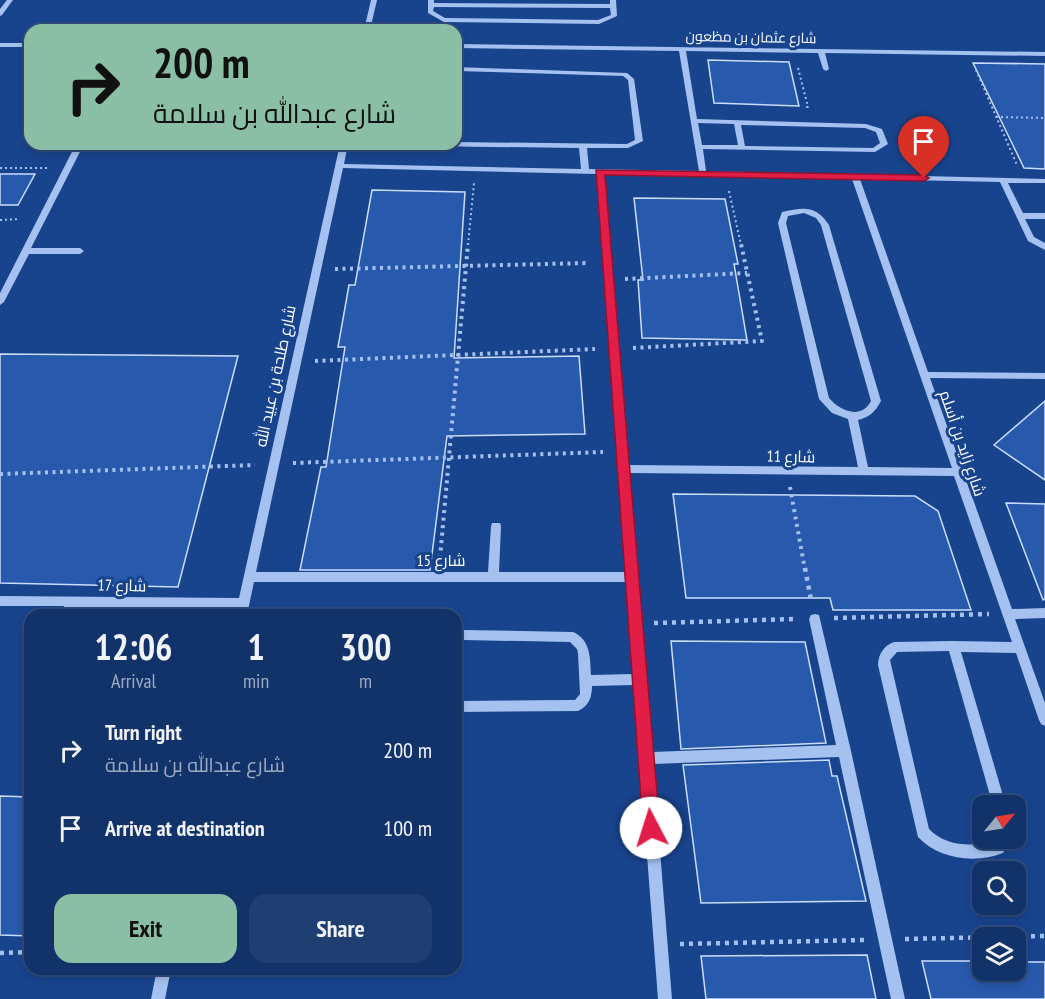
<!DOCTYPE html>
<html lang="en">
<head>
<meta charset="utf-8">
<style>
	body { margin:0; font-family:"PT Sans Narrow",Cairo,sans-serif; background:#1f3f72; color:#f1f3f6; height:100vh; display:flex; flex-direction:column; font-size:22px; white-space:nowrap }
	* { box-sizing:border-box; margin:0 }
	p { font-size:20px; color:#9caac1 }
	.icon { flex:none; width:33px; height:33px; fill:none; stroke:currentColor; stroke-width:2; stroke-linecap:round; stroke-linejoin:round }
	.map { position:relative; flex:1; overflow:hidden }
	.drawer { position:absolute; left:24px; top:609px; width:438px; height:366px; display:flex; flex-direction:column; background:#12336a; border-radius:18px; box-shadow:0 3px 9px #0003,0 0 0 2px #314e7e }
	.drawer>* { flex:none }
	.banner { position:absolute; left:24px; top:24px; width:438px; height:126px; border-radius:18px; box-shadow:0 3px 9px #0003,0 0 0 2px #314e7e; background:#8abfa5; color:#111; overflow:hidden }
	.needle { width:39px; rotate:60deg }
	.buttons { position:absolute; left:972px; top:795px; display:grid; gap:12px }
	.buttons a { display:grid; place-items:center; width:54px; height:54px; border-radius:12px; background:#12336a; box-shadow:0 3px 9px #0003,0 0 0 2px #314e7e; font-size:30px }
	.pin { position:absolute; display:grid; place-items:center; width:51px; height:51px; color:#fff; margin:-62px -26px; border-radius:50% 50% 50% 0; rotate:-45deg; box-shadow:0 0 6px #0007 }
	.pin .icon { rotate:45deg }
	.me { position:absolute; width:66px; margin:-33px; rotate:355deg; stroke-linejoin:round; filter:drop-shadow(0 0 4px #0008) }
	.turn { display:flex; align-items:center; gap:21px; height:126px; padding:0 30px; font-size:27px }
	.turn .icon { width:78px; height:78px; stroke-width:2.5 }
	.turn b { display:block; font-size:42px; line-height:51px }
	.eta { display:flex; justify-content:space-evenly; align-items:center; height:102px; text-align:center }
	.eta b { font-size:36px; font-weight:600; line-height:42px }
	.cta { display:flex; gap:12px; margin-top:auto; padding:12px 30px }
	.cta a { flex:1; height:69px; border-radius:18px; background:#8abfa5; color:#111; font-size:24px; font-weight:600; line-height:69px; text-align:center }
	.cta a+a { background:#1f3f72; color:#f1f3f6 }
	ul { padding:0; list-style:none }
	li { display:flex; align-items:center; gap:18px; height:78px; padding:0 30px }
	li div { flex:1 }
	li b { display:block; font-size:22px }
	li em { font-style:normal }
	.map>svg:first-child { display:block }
</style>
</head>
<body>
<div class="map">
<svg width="1045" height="999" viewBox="0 0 1045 999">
	<rect width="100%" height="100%" fill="#18448e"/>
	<!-- building -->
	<path fill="#2759ac" stroke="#caddfb" stroke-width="1.5" d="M708 60 789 62 799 106 714 103Z
		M973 63 1045 64V169L1024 168Z
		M0 174H35L18 205H0Z
		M372 190 465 192 454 358 579 356 585 434 447 436 430 570H300L321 467H326L345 347H338L349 285H355Z
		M634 198 725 199 738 264H734L747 340 642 338 638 280H643Z
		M0 354 238 356 178 587 0 583Z
		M1045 401V480L994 445Z
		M673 494 915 496 938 511 971 610H833L830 598H686Z
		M1006 503 1045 504V599L1043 600Z
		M671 641 805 642 826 743 681 749Z
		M829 760 832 776H837L866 901 701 903 683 765Z
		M0 796 30 797V936L0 935Z
		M867 955 876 999H706L701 956Z
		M922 961H982V970H1016V962H1045V999H931Z"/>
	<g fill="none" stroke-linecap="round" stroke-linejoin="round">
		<!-- path-far2 -->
		<path stroke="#a4c1ef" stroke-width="2" stroke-dasharray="2 3" stroke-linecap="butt" d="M798 68 808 107H805
			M976 70 1017 165
			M996 117 1045 118
			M0 168H47
			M729 191 741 245
			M0 220 20 219
			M468 245 474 183"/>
		<!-- path-far1 -->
		<path stroke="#a4c1ef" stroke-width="4" stroke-dasharray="3 4.5" stroke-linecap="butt" d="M335 269 588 263
			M625 279 747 273
			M633 348 762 341 741 244
			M315 361 595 349
			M293 463 603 452
			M0 474 255 465
			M790 487 805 570
			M440 558 468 244"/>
		<!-- path -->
		<path stroke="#a4c1ef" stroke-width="4.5" stroke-dasharray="4 5" stroke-linecap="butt" d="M805 568 811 600
			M834 618 989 614
			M654 623 797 619
			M905 939 1045 936
			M680 944 864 940
			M0 953 30 952"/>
		<!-- minor -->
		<path fill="#a4c1ef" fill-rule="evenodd" d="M7 0H13L2 15 0 16V9Z
			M371 0H377L370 30H364Z
			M428 0H434V3L610 4V0H616L617 16 599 24 444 22 428 13ZM434 7 610 8 611 15 598 20 445 18 433 11Z
			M0 43H30V47H0Z
			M456 44 1045 52V56L825 53 829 69 826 71 823 69 818 53 686 51 697 119 866 124 882 129 888 144 875 152 703 149 706 171 1045 179V183H1008L1023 213H1045V219H1025L1034 237 1045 243V250L1028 241 1000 182 860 179 928 372 1045 373V379L930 378 1012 609 1045 608V618L1015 619 1045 703V726L1041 724 1039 720 1016 653 961 652 1006 806H993L949 651 897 652 890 660 929 829C946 847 971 846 994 842L997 838H1012L1003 853C975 864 938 859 918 837L878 665C878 655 884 645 894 642L953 641 1012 642 954 476 629 473 652 752 836 745 809 619 811 615 815 614 819 615 851 751 905 999H891L839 757 653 764 672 999H658L634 685 592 686C592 697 589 706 578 711L456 712V702L458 701 571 700H575L580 694 578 653 577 649 570 642 463 640 459 639 457 635 459 631 463 630 573 632C591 640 590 658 591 675L633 674 627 582H254L247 615H235L237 608 76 607 73 615H61L64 606H0V596L239 598 340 144H348L344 164 581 169 579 148 421 146 417 144H456V142L627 144 635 140 628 80 623 76 456 71V67L627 73 634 79 643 141 628 148H587L589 169 699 171 679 51 456 48ZM698 123 734 124 738 145H702ZM741 125 865 128 876 132 880 143 873 148 745 146ZM343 168 596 174 626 572H499L501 526 500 523H492L491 526 488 572H256ZM604 174 852 179 952 468 868 467 858 420C870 417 875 412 881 401L829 225C816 205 804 207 782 212L778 223 819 399 832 413 848 419 858 467 628 465ZM804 213 816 218 821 225 871 401C861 420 840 411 829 398L786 223 788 216Z
			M76 144H84L31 248H80L84 251 80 254H29L4 302 0 305V293Z
			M157 969H171L165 999H151Z"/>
	</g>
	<!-- route -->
	<path fill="#e11d48" stroke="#92132f" stroke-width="1.5" d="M596 170 924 175 929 178 924 181 605 175 660 828 658 834 651 836 645 834 643 828Z"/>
	<g text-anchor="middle" stroke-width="6" stroke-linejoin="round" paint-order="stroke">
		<!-- far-street labels -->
		<g font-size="14" fill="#fff" stroke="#18448e">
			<text transform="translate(751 37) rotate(1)" y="5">شارع عثمان بن مظعون</text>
		</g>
		<!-- street labels -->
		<g font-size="16" fill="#fff" stroke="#18448e">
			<text transform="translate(275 376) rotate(-78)" y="6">شارع طلحة بن عبيد الله</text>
			<text transform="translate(963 443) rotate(71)" y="6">شارع زايد بن أسلم</text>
			<text transform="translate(791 456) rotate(1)" y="6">شارع 11</text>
			<text x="441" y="566">شارع 15</text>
			<text transform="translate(122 585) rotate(1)" y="6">شارع 17</text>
		</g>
	</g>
</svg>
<div class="buttons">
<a><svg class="needle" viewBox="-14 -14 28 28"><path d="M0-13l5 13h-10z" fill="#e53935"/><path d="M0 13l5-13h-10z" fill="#9caac1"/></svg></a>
<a><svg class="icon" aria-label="search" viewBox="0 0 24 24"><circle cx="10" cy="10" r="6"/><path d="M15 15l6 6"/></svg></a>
<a><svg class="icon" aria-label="layers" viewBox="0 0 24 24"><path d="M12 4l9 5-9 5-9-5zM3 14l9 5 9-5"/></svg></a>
</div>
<div class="pin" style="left:924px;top:178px;background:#d93025"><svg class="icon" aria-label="arrive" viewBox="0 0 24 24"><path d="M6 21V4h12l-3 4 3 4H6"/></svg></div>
<svg class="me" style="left:651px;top:828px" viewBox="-20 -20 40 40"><circle r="19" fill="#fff"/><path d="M0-13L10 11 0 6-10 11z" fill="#e11d48"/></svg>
<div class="banner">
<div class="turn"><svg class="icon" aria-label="right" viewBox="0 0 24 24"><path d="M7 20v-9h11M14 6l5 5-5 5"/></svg><div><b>200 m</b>شارع عبدالله بن سلامة</div></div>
</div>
<section class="drawer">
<div class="eta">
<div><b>12:06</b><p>Arrival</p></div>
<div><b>1</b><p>min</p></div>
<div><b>300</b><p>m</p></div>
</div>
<ul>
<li><svg class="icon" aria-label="right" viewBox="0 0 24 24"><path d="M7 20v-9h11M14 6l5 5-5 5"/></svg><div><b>Turn right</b><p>شارع عبدالله بن سلامة</p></div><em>200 m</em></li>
<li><svg class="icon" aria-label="arrive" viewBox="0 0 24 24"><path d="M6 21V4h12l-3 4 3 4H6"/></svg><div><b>Arrive at destination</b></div><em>100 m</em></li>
</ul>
<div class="cta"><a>Exit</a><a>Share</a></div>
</section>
</div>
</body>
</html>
